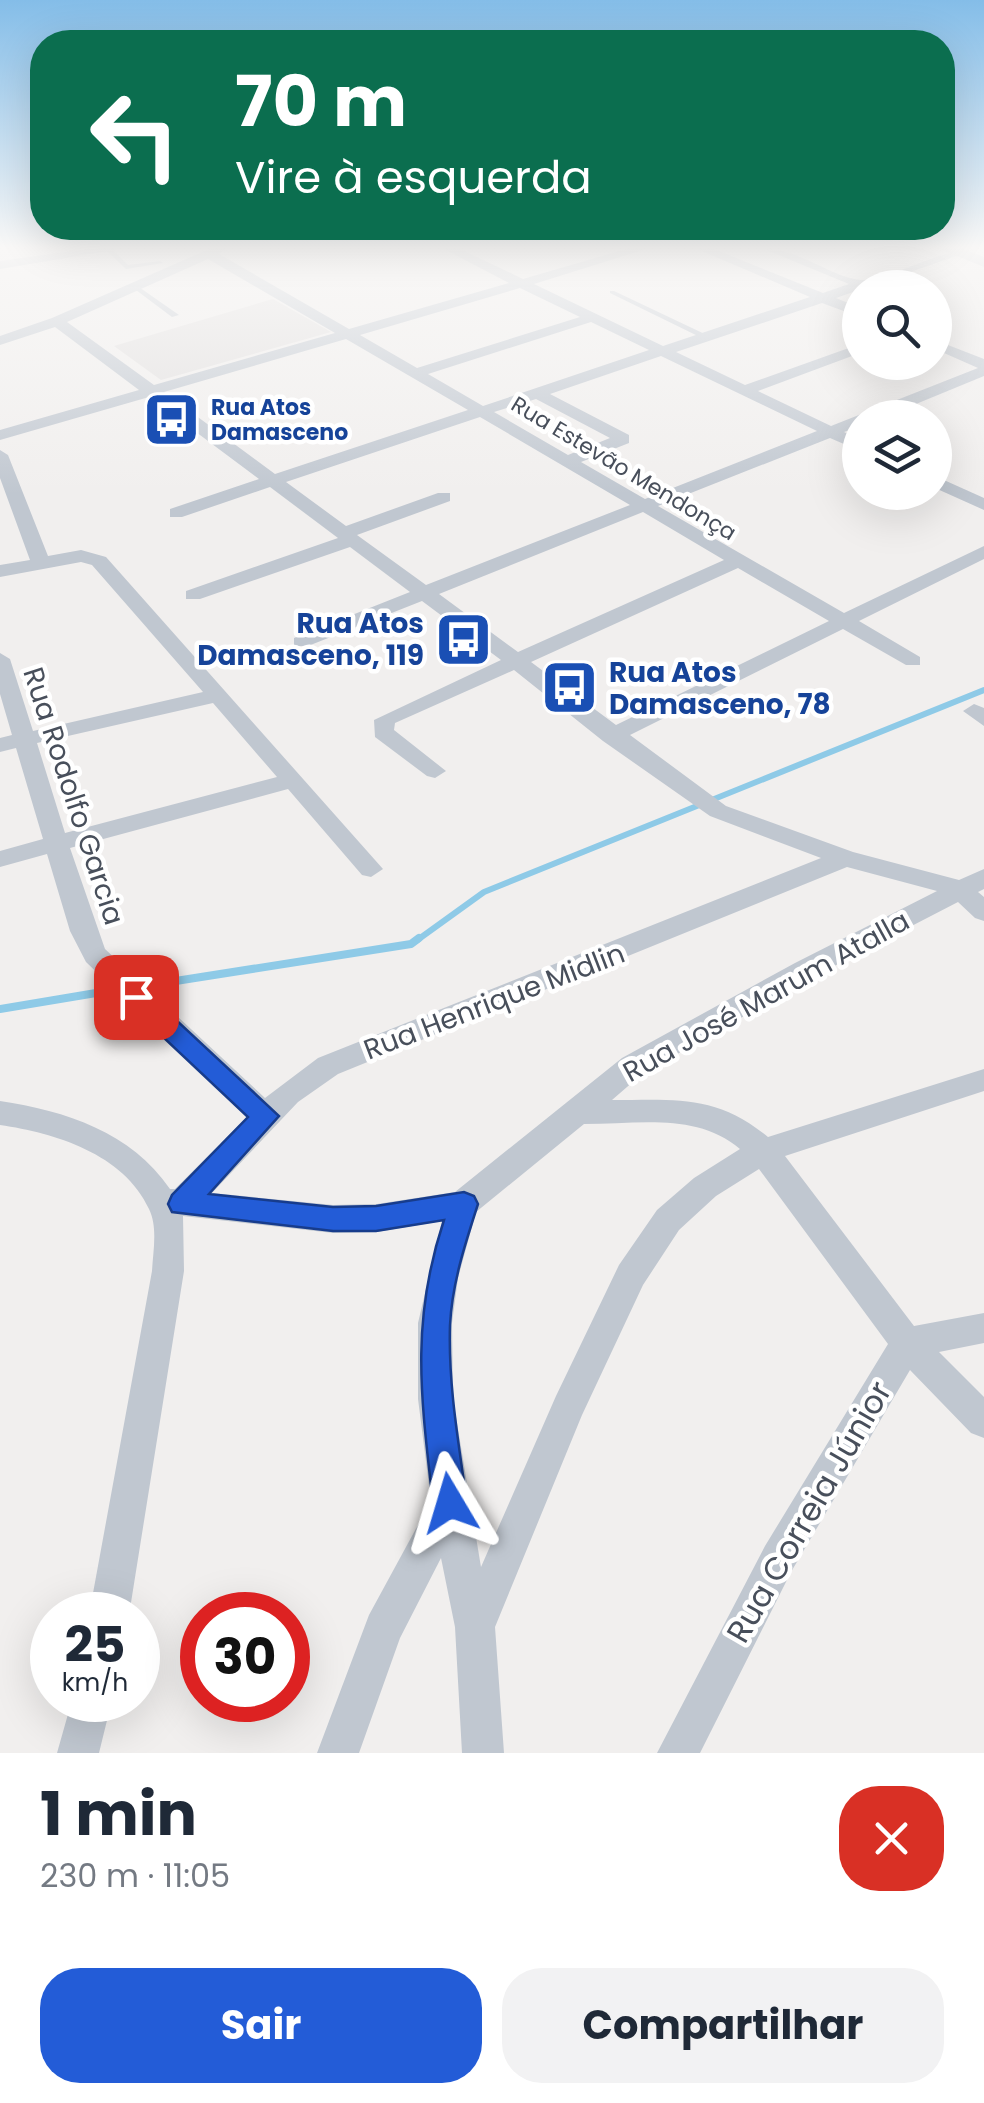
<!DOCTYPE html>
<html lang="pt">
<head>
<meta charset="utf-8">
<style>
	body { margin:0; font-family:Poppins,sans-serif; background:#f2f2f3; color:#1f2937; height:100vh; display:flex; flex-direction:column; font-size:38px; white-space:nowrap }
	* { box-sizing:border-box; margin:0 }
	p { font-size:32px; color:#747a83 }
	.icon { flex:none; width:55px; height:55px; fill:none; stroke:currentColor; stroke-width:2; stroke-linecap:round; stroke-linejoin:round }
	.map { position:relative; height:1753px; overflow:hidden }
	.panel { display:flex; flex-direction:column; background:#fff; flex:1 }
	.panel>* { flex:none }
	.hud { position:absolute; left:30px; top:30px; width:925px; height:210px; border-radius:40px; box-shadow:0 10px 40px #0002; background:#0b6e4f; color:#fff; overflow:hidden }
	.buttons { position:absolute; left:842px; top:270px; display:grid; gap:20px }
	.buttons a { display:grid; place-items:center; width:110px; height:110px; border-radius:50%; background:#fff; box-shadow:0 10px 40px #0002; font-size:50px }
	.speed { position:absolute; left:30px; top:1592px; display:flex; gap:20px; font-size:50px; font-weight:700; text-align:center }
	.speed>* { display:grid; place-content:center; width:130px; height:130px; border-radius:50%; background:#fff; box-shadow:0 10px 40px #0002; line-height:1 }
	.speed small { font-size:25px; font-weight:400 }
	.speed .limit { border:15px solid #d22; background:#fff; color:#111 }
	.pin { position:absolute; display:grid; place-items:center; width:85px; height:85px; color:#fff; margin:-42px; border-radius:20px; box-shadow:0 5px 15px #0006 }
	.me { position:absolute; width:110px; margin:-55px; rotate:353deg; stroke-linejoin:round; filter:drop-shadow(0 0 8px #0008) }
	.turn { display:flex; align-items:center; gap:35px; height:210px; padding:0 40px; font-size:45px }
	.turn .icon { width:130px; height:130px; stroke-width:2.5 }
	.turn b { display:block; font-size:70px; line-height:85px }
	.round { display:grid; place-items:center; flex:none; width:105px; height:105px; border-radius:40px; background:#f2f2f3 }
	.summary { display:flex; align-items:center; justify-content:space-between; height:170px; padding:0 40px }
	h1 { font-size:60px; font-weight:700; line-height:75px }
	.action { display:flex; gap:20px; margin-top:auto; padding:20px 40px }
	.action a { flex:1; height:115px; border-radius:40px; background:#235cd7; color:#fff; font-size:40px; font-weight:700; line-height:115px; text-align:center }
	.action a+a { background:#f2f2f3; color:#1f2937 }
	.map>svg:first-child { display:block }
</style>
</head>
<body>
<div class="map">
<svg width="984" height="1753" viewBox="0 0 984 1753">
	<rect width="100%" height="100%" fill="#f1efee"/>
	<!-- education -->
	<path fill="#e2e0e0" d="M273 299 331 332 161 380 114 346Z"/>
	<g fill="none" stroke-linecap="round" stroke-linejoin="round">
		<!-- stream-far1 -->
		<path stroke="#8ecae7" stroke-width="6" d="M416 941 484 892 984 690"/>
		<!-- stream -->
		<path stroke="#8ecae7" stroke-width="8" d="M163 983 411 944 419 938
			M0 1009 96 993"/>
		<!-- service -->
		<path fill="#c0c7d0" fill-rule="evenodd" d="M105 249H112L128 265 160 261 163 263 126 269Z
			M132 285H136L179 315 172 317 132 287Z
			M610 291H614L711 337 704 339 610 293Z"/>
		<!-- minor -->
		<path fill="#c0c7d0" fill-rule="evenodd" d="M86 249H120L0 269V261Z
			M209 249H226L219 254 349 329 509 283 444 249H460L523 279 626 249H646L534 284 663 346 810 297 697 249H714L823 293 849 284 764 249C801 249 830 277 861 280 887 282 938 249 976 249L836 298 860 308V317L822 303 676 352 745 385 860 344V353L758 391 831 426 978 368 935 349V340L984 359V376L882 418H860V426L844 432 860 440V451L830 438 658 506 844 613 984 546V559L859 621 920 657V665H906L843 629 630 735 726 806 853 852 959 880 984 869V889L978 892 984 897V921L975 918 958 902 813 977 642 1074 612 1100C675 1100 716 1094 768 1137L984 1069V1091L785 1156 914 1326 984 1313V1343L939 1352 984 1397V1438L971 1433 910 1370 791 1572 700 1753H657L765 1546 888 1344 759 1169 716 1196 679 1230 643 1285 582 1415 495 1627 504 1753H462L455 1627 441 1558 400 1638 359 1753H317L369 1615 431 1501 418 1399V1323L442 1221 377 1232 333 1233 183 1216 184 1271 129 1615H89L152 1271C153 1252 158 1227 149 1209 124 1154 55 1133 0 1125V1101C66 1111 131 1132 170 1189H175L247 1117 86 962 70 931 47 854 0 867V851L43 839 16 748 0 752V738L12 735 0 694V653L10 659 33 731 203 692 92 565 81 562 0 577V565L30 560 0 478V450L8 455 48 556 81 550 106 557 383 869 371 877 362 875 288 789 70 848 105 949 265 1098 318 1058 821 858 710 816 603 741 514 670 395 723 394 730 446 771 435 778 427 776 375 737 374 720 501 660 422 601 308 646H294V638L410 592 350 547 200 599H186V591L338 538 270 487 182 517H170V509L259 479 149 397 0 440V430L139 390 55 327 0 345V336L52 318ZM208 259 335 333 154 385 67 322ZM520 288 580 317 417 368 360 335ZM591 322 649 350 483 406 428 374ZM346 339 468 410 275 474 164 392ZM661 356 817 431 645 499 581 462 629 443V435L550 394ZM536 399 610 438 568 455 494 412ZM480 417 630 505 426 585 357 535 450 501V493H438L346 526 286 482ZM643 512 724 560 518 652 439 594ZM738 568 829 621 616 725 531 662ZM213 703 277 777 65 833 37 743ZM847 867 937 891 795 963 622 1058 455 1192 377 1204 333 1205 212 1193 298 1102 338 1074ZM584 1124C638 1124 697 1112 740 1149L694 1178 657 1210 619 1265 556 1396 481 1567 453 1399 452 1323 458 1278 476 1212Z
			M935 476 984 498V510L935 488Z
			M974 704 984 708V726L963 711Z
			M72 1700H112L99 1753H57Z"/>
		<!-- tertiary -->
		<path fill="#c0c7d0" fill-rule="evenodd" d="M940 249H963L984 257V267Z"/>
	</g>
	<!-- sky -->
	<linearGradient id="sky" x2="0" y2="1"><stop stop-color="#84bde8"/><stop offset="0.5" stop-color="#f9f8f7"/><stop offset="1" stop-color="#f9f8f7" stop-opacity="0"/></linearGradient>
	<rect width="984" height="494" fill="url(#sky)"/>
	<!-- route -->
	<path fill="#235cd7" stroke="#173c8c" stroke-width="2.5" d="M136 988 145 991 279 1116 209 1194 333 1207 376 1206 464 1192 474 1196 478 1204C465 1244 452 1284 450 1325 448 1385 459 1445 467 1503L462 1515 450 1520 438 1515 433 1503C421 1398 410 1322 444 1220L376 1231H333L172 1212 168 1204 172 1195 248 1117 128 1004 124 997 128 991Z"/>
	<!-- icons -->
	<defs>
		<symbol id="bus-square" viewBox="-11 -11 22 22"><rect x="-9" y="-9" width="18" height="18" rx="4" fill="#1a4fb4" stroke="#fff"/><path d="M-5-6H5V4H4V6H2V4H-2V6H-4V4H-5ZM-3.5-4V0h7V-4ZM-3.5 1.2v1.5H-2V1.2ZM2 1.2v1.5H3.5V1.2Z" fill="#fff"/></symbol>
	</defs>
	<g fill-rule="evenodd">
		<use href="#bus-square" x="140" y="388" width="63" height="63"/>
		<use href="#bus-square" x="432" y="608" width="63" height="63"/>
		<use href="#bus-square" x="538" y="656" width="63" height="63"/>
	</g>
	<g text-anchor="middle" stroke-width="9" stroke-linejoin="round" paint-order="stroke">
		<!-- far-transit labels -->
		<g font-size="22" font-weight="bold" fill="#164399" stroke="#fff" text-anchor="start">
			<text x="211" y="415">Rua Atos<tspan x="211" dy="25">Damasceno</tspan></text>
		</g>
		<!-- far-street labels -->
		<g font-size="22" fill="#484f5b" stroke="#fff">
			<text transform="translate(624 468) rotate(31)" y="8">Rua Estevão Mendonça</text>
		</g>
		<!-- transit labels -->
		<g font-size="28" font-weight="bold" fill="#164399" stroke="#fff" text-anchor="end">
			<text x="424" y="633">Rua Atos<tspan x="424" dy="32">Damasceno, 119</tspan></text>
			<text x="609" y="682" text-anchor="start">Rua Atos<tspan x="609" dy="32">Damasceno, 78</tspan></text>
		</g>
		<!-- street labels -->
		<g font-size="28" fill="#484f5b" stroke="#fff">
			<text transform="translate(74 796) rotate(72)" y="10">Rua Rodolfo Garcia</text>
			<text transform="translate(766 996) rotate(-29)" y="10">Rua José Marum Atalla</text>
			<text transform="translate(494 1001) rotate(-21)" y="10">Rua Henrique Midlin</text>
		</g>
		<!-- near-street labels -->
		<g font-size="32" fill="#484f5b" stroke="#fff">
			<text transform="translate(809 1512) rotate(-60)" y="11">Rua Correia Júnior</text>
		</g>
	</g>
</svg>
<div class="buttons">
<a><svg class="icon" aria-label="search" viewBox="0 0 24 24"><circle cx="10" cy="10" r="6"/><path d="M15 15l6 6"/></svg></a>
<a><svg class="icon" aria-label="layers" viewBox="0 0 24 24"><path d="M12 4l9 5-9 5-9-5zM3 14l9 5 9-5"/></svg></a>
</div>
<div class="speed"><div>25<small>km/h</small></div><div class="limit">30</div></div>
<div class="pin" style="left:136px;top:997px;background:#d93025"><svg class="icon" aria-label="arrive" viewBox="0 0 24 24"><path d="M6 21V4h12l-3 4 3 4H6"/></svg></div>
<svg class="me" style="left:450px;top:1503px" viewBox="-20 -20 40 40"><path d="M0-17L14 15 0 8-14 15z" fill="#235cd7" stroke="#fff" stroke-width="4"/></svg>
<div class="hud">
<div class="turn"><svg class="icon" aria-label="left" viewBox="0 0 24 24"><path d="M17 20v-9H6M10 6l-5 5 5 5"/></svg><div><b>70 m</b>Vire à esquerda</div></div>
</div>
</div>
<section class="panel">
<div class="summary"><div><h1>1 min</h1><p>230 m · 11:05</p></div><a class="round" style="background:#d93025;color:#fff"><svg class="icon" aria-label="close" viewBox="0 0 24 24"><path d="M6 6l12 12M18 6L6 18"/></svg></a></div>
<div class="action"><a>Sair</a><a>Compartilhar</a></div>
</section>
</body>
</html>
